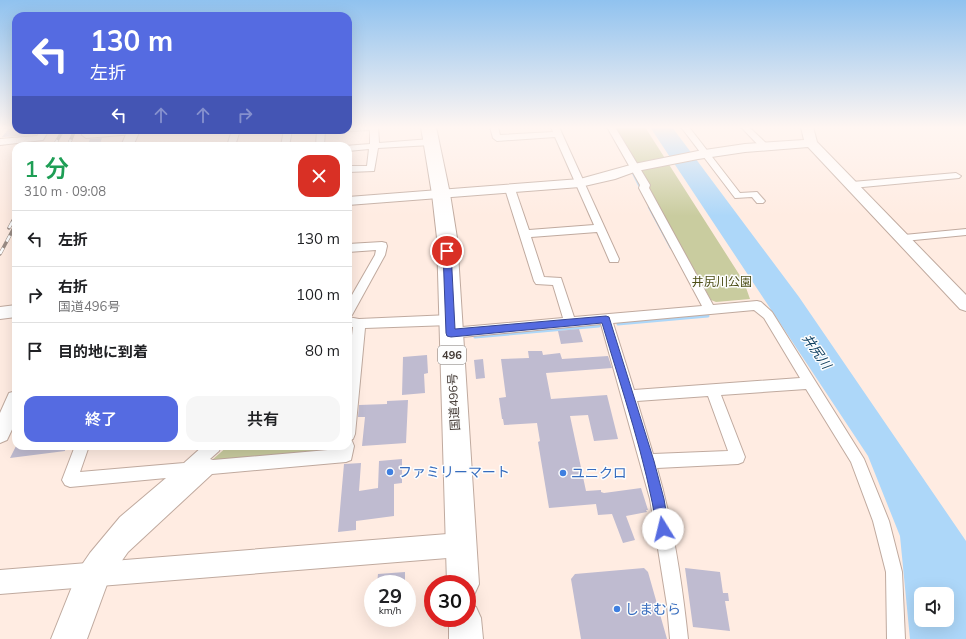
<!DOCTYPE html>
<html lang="ja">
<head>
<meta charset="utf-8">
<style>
	body { margin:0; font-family:Mulish,"Noto Sans JP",sans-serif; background:#f6f6f6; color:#202124; height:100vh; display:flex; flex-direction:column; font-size:15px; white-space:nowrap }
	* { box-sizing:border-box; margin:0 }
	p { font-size:13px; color:#757577 }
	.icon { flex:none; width:22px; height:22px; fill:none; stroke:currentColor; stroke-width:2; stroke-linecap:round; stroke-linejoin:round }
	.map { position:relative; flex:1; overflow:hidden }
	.panel { position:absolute; left:12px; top:142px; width:340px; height:308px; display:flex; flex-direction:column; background:#fff; border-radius:12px; box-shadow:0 4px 16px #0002 }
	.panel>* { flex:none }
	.hud { position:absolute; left:12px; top:12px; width:340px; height:122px; border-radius:12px; box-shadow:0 4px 16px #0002; background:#556be1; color:#fff; overflow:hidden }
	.controls { position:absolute; left:914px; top:587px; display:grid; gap:8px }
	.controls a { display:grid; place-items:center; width:40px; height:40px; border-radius:8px; background:#fff; box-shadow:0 4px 16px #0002; font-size:20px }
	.speed { position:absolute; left:364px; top:575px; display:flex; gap:8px; font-size:20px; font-weight:700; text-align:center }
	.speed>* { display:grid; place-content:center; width:52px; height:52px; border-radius:50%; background:#fff; box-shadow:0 4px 16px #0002; line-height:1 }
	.speed small { font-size:10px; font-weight:400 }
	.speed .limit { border:6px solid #d22; background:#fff; color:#111 }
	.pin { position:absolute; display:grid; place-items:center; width:34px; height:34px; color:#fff; margin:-17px; border:2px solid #fff; border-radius:50%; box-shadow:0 1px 4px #0007 }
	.me { position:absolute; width:44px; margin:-22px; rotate:351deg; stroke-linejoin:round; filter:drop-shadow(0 0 3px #0008) }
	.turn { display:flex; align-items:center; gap:14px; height:84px; padding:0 12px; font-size:18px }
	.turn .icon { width:52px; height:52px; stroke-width:2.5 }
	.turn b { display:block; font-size:28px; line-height:34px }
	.lanes { display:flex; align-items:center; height:38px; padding:0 12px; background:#0003; justify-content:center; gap:20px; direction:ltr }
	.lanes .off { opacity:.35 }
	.round { display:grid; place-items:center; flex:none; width:42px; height:42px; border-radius:12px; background:#f6f6f6 }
	.headline { display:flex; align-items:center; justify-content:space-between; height:68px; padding:0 12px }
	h1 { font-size:24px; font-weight:600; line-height:30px; color:#1e9e55 }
	.cta { display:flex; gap:8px; margin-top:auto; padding:8px 12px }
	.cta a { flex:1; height:46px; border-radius:12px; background:#556be1; color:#fff; font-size:16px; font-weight:600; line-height:46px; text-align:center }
	.cta a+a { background:#f6f6f6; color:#202124 }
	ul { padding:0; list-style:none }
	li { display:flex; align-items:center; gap:12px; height:56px; padding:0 12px; border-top:1px solid #e0e0e0 }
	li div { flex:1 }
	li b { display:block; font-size:15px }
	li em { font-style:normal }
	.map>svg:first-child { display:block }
</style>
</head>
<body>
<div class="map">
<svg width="966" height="639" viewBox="0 0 966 639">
	<rect width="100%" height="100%" fill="#ffece2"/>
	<!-- green -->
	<path fill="#c9cc9f" d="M615 127H645L744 282 750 299 716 302 711 300Z
		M228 446H327L323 450 212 460Z"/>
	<!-- water -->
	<path fill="#add7f9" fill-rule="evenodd" d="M650 127H672L799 297 966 541V639H910L900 536 868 456ZM921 594H947V620H921Z"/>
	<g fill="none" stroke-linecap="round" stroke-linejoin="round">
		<!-- stream-far1 -->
		<path stroke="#add7f9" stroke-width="2.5" d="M631 169 641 189
			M649 207 671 248"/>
		<!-- stream -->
		<path stroke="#add7f9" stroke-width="3" d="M618 324 708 316 705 311
			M475 337 599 326"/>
	</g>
	<!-- building -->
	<path fill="#bfbbd0" d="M10 127H16V130H39L36 135 2 137Z
		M102 138 99 146H87L90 139Z
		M579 329 583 342 561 344 558 331Z
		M528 351H542L543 355 560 353 562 359 608 356 612 368 546 373 551 399 607 395 618 439 594 441 588 415 570 416 586 491 601 490V492L604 493 641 488 648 510H646L647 512 626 516 635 540 623 543 612 514 598 515 596 504 549 508 538 442 540 441 537 423 504 425 503 419H502L499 398 506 397 501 359 529 358Z
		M427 355 428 373 424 374 425 393 402 395 403 357Z
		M483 359 485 378 476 379 474 360Z
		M408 400 406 443 362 446 365 417H358L359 405 387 404V401Z
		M16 446H65V451L10 458Z
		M402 459V483L394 484V516L356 521V530L338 532 344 464 361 463 359 491 378 488 379 461Z
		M644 568 648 572 667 639H581L571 579 575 574Z
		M685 568 720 572 723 593H728L729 601H725L730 631 693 627Z
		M405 572V584H377L378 574Z"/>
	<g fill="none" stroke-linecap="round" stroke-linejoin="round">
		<defs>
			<path id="street" d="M348 127H378L379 143 431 139 435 142 431 145 378 148 374 171 348 172V166H367L369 149 348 151V146H345L370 144V130L345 131 348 130Z
				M490 127H498L500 135 553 132 551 127H559L619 259 618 262H610L597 232 531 237 544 277 561 278 574 317 702 306 639 188 640 185 607 127H615L650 185 649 188 713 305 757 301 761 302 772 312 864 459 889 521 902 572 905 639H887L886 572 873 521 851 462 806 389 721 395 745 457 743 462 738 464 657 468C673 523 682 582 688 639H670L667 605 650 499 601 324 451 338 447 336 445 333 447 330 451 328 563 318 553 285 536 284 534 281 505 189 507 187 510 186 515 189 529 230 594 225 555 137 497 141 493 138ZM754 310 764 318 800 378 634 390 613 323ZM708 396 728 451 653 454 637 401Z
				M681 127H689L740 193 757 192 765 201 763 203H757L752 197 735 198Z
				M741 127H749L768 145 769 147 768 149H762Z
				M41 130H49L43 140 0 145V139L37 136Z
				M83 130H91V132L115 130 137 131 133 134 86 138 82 135Z
				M232 130H240L235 146H227Z
				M284 130H292L289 146H281Z
				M317 130H325L324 146H316Z
				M956 173 961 176 959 178 852 188 847 185 852 182Z
				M966 229V235L904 241 900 240 899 238 900 236 904 235Z
				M382 242 386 243 387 246 385 255 352 315 348 316V302L375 255 376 250 348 252V244Z
				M450 315 454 317 456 320 454 323 450 325 365 328 355 434 353 439 349 440 352 441 354 446 351 460 346 462 212 474 128 552 109 579 87 639H51L79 569 90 553 120 517 166 478 70 487 65 485 62 480 75 446H89L80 472 184 463 203 446H221L219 451 210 459 213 460 339 449 340 446H348V369L353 327H348V317L359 319Z"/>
			<path id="secondary" d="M801 127H813L817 142 966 295V311L960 309 808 147 745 152 698 159 637 171 615 179 580 187 348 205V197L580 179 634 164 698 151 745 144 804 140Z
				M128 130H140L133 146H121Z
				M16 305V317L0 319V307Z
				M16 391V421L7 440 0 443V413L9 393Z
				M460 533 468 537 472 545 468 553 460 557 0 594V570Z"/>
			<path id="highway" d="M421 127H436L450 194 457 238 479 584 474 595 467 598V584H447L437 238 432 194Z
				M467 603 476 607 481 618 483 639H449V618H467Z"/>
		</defs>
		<!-- street casing -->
		<use href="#street" stroke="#c0aa9f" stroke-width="2"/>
		<!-- secondary casing -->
		<use href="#secondary" stroke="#c0aa9f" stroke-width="2"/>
		<!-- highway casing -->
		<use href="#highway" stroke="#c0aa9f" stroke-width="2"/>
		<!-- street -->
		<use href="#street" fill="#fff" fill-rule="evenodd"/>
		<!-- secondary -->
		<use href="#secondary" fill="#fff" fill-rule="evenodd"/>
		<!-- highway -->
		<use href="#highway" fill="#fff" fill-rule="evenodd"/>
		<defs>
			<path id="rail" d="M54 146 63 130
				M68 146 75 130
				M9 228 16 215
				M0 254 16 224"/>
		</defs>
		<!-- rail casing -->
		<use href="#rail" stroke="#9a8c85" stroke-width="3.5"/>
		<!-- rail -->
		<use href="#rail" stroke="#fdfdfd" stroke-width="2.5" stroke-dasharray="7" stroke-linecap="butt"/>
	</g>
	<!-- sky -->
	<linearGradient id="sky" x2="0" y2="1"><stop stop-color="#90c2ef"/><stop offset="0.59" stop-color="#fff6f2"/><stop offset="1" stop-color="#fff6f2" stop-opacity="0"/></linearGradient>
	<rect width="966" height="216" fill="url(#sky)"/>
	<!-- route -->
	<path fill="#556be1" stroke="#374692" d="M447 248 451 251 455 329 606 316 609 317 654 461 664 499 669 529 668 533 663 535 659 533 657 529C646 459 622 391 602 323L451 337 447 336 446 333 443 251Z"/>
	<!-- markers -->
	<g fill="#3f7fe0" stroke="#fdfdfd" stroke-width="1.5">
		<circle cx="390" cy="472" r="4"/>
		<circle cx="563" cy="473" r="4"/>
		<circle cx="617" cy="609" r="4"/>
	</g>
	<g text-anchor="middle" stroke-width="3" stroke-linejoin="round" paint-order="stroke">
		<!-- shield labels -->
		<rect fill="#fdfdfd" stroke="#7a7470" stroke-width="1" x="438" y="346" width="28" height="18" rx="3"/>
		<g font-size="11" font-weight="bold" fill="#423934">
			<text x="452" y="359">496</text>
		</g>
		<!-- park labels -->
		<g font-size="12" fill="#4c4d16" stroke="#fdfdfd">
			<text x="722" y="286">井尻川公園</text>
		</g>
		<!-- street labels -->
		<g font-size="12" fill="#423934" stroke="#fdfdfd">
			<text transform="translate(454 402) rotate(-93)" y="4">国道496号</text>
		</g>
		<!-- water labels -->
		<g font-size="13" font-style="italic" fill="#104061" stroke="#fdfdfd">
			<text transform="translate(817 351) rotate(55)" y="5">井尻川</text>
		</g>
		<!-- near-shop labels -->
		<g font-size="14" fill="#366cbe" stroke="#fdfdfd" text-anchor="start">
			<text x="398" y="477">ファミリーマート</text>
			<text x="571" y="478">ユニクロ</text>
			<text x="625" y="614">しまむら</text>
		</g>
	</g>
</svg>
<div class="controls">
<a><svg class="icon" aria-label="sound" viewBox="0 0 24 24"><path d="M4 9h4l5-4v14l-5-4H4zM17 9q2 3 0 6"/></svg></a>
</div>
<div class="speed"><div>29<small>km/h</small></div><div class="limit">30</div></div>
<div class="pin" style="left:447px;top:251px;background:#d93025"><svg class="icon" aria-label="arrive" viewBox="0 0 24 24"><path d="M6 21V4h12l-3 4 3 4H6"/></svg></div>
<svg class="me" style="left:663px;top:529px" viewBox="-20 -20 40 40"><circle r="19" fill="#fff"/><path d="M0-13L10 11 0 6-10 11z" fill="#556be1"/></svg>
<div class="hud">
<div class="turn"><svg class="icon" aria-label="left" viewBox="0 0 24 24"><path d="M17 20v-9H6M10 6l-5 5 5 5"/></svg><div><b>130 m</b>左折</div></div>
<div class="lanes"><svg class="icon" aria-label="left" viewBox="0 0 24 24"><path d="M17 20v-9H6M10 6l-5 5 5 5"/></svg><svg class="icon off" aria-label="ahead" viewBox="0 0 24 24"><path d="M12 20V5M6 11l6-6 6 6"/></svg><svg class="icon off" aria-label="ahead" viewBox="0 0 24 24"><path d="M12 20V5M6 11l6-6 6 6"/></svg><svg class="icon off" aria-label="right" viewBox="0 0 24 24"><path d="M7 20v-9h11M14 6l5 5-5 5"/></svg></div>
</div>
<section class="panel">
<div class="headline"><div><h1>1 分</h1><p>310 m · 09:08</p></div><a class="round" style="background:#d93025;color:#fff"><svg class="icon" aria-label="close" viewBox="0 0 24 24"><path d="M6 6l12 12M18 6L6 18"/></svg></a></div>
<ul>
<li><svg class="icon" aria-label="left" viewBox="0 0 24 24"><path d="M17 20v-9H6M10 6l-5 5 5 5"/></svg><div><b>左折</b></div><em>130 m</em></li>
<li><svg class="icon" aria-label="right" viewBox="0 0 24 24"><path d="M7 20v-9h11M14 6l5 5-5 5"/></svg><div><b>右折</b><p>国道496号</p></div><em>100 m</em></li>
<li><svg class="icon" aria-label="arrive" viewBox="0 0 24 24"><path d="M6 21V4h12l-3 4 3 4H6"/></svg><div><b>目的地に到着</b></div><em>80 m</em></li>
</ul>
<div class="cta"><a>終了</a><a>共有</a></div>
</section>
</div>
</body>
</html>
